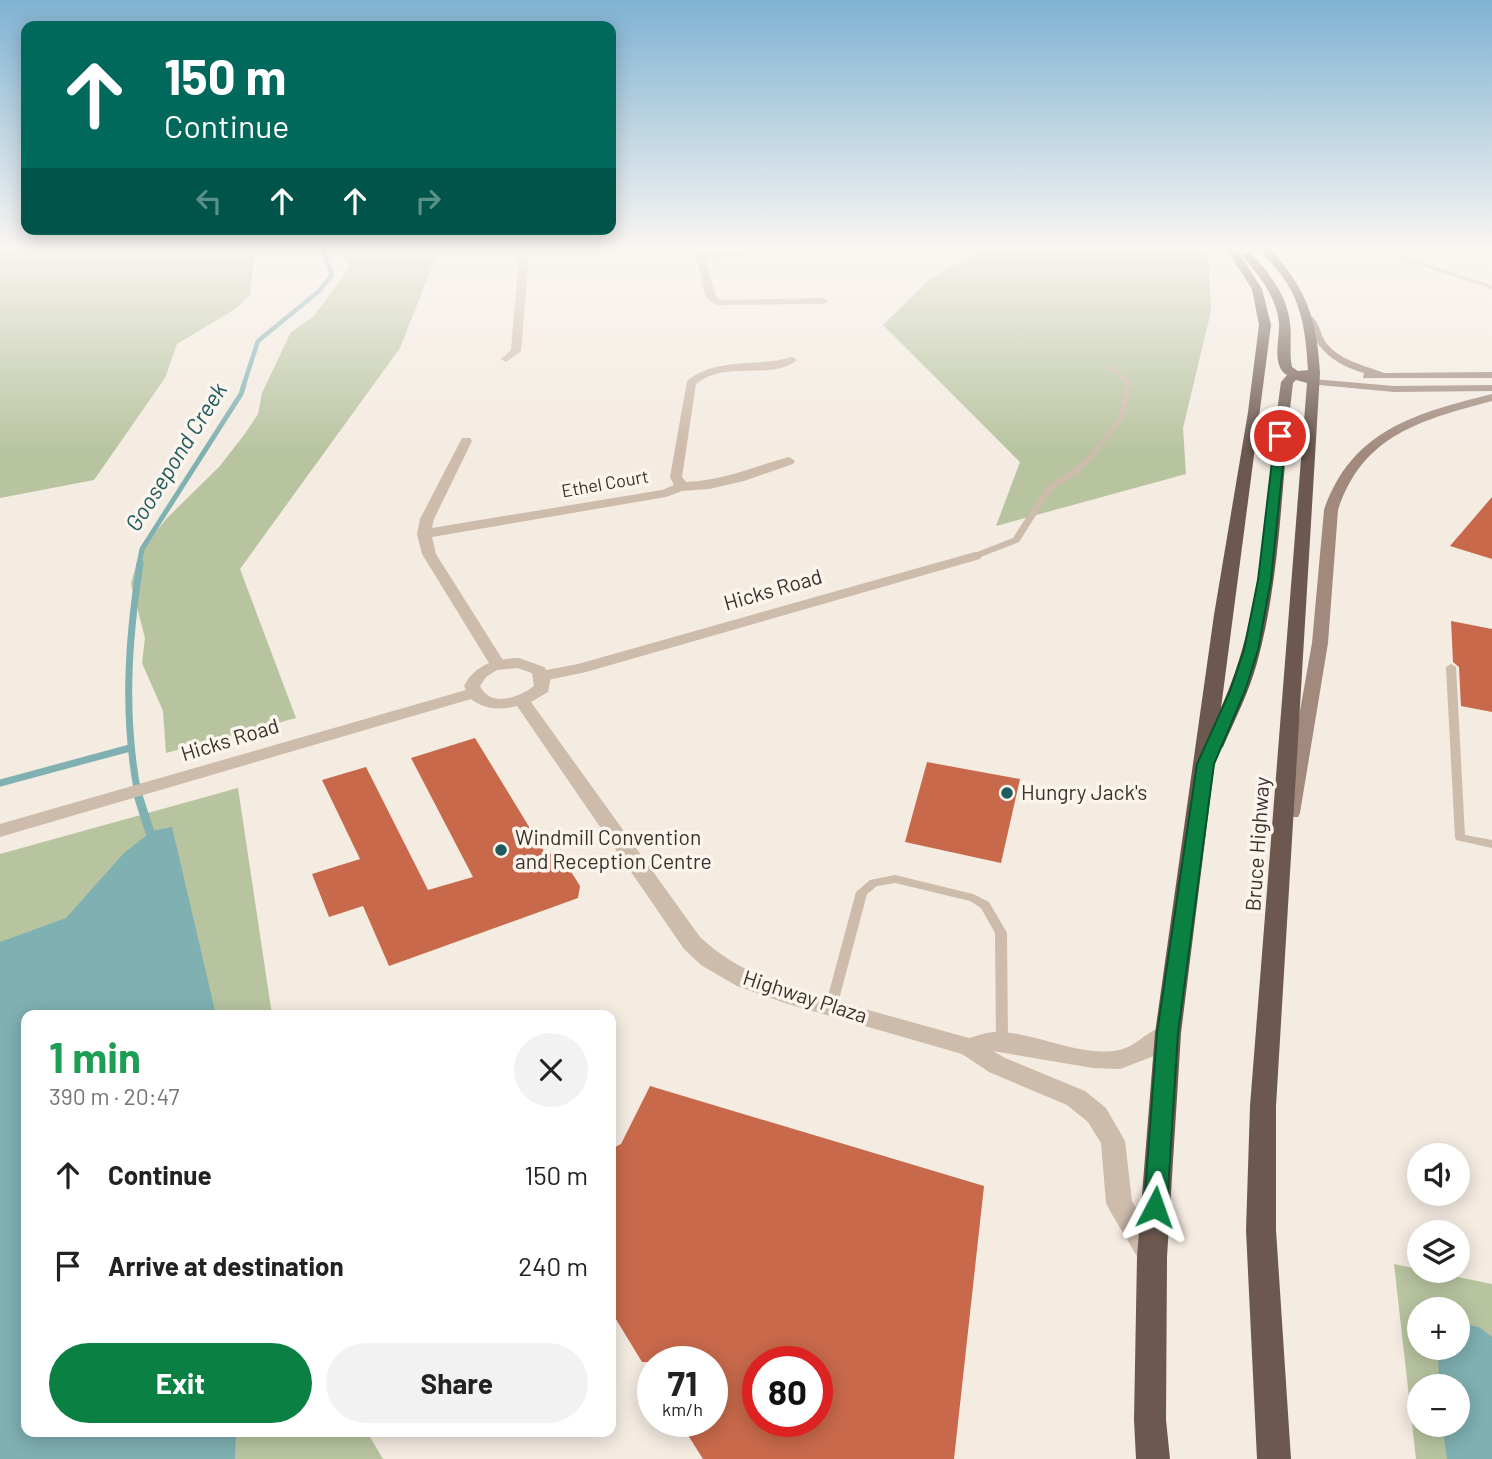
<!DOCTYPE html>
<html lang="en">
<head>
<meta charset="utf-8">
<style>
	body { margin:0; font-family:Barlow,sans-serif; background:#f2f2f2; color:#222; height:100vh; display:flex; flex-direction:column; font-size:26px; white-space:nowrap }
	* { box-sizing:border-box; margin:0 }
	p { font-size:23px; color:#767676 }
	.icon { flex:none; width:38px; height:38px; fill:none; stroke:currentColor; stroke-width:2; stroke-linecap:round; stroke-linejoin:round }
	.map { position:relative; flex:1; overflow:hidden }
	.side { position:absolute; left:21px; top:1010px; width:595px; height:427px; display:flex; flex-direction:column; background:#fff; border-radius:14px; box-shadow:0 4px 18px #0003 }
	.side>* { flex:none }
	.hud { position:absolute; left:21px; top:21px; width:595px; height:214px; border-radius:14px; box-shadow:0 4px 18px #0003; background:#00695c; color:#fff; overflow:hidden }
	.buttons { position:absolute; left:1407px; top:1143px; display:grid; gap:14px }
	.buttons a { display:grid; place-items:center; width:63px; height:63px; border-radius:50%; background:#fff; box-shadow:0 4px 18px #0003; font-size:35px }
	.speed { position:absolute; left:637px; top:1346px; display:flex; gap:14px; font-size:35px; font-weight:700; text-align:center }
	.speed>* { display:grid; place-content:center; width:91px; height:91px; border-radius:50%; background:#fff; box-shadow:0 4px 18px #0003; line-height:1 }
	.speed small { font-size:18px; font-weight:400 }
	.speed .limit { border:10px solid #d22; background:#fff; color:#111 }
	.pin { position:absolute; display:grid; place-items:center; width:60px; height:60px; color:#fff; margin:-30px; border:4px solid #fff; border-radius:50%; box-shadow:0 2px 7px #0007 }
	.me { position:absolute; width:77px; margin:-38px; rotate:4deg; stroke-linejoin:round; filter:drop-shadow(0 0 5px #0008) }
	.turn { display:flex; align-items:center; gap:24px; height:147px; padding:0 28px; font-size:32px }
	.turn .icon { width:91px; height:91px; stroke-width:2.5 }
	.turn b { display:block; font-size:49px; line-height:60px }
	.lanes { display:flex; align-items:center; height:66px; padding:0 28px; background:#0003; justify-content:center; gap:35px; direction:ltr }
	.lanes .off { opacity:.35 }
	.round { display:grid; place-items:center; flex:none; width:74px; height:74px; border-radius:37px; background:#f2f2f2 }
	.headline { display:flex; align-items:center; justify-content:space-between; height:119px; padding:0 28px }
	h1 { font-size:42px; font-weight:700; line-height:52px; color:#1e9e55 }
	.button { display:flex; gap:14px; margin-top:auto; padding:14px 28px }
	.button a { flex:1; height:80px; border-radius:42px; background:#0b8043; color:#fff; font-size:28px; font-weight:700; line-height:80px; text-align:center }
	.button a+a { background:#f2f2f2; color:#222 }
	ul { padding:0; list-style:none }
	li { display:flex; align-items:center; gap:21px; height:91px; padding:0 28px }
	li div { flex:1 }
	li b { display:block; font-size:26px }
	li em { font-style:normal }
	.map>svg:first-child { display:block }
</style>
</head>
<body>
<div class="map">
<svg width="1492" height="1459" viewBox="0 0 1492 1459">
	<rect width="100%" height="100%" fill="#f4ebe1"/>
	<!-- green -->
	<path fill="#b8c4a0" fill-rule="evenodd" d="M0 247H254L255 248 250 294 237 308 177 344 165 378 94 480 0 498Z
		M337 247H505L504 251 437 254 400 348 240 569 296 718 166 753 163 711 142 663 145 638 131 584 139 554 166 519 219 467 244 435 258 414 262 393 291 332 313 317 351 266 343 259Z
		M986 247H1200L1208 255 1211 311 1183 428 1186 474 996 526 1020 462 883 325 929 280Z
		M238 788 272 1015H26V1432H367L383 1459H0V854Z
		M1394 1264 1492 1284V1459H1416ZM1419 1309H1458V1348H1419ZM1419 1386H1458V1424H1419Z"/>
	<!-- water -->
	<path fill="#7fb0b2" d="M172 827 216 1015H26V1432H236L235 1459H0V942L66 918 124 853 152 831Z
		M1458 1323 1479 1327 1492 1337V1459H1447L1442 1425 1458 1424V1386H1439L1438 1348H1458Z"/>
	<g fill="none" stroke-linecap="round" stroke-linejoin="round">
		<!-- stream-far3 -->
		<path stroke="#7fb0b2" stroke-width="4.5" d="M243 387 258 341 318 292 332 275 321 247"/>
		<!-- stream-far2 -->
		<path stroke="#7fb0b2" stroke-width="5" d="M139 565 142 549 241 394 244 385"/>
		<!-- stream-far1 -->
		<path stroke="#7fb0b2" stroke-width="7" d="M0 783 130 748
			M138 794C123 716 128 641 140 564"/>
		<!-- stream -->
		<path stroke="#7fb0b2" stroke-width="9" d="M137 792 152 839"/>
	</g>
	<!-- building -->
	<path fill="#c8694b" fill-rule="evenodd" d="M1492 497V559L1450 546Z
		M1451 621 1492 629V712L1461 706 1459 667 1453 662Z
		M475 738 545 853 560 854 580 886 578 898 389 966 363 906 329 917 312 874 360 859 322 780 366 767 428 890 473 877 411 758Z
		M927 762 1020 779 1001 863 905 842Z
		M650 1086 984 1186 954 1459H703L679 1421H712V1362H642L611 1311V1149L621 1144ZM758 1362H817V1421H758Z"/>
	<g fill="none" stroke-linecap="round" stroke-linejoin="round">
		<!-- service -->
		<path fill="#cdbbac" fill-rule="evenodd" d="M1366 247H1372L1492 285V289Z
			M1104 366C1115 366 1124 375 1131 383L1125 417 1095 455 1080 472 1052 490 1019 542 978 558H972V554L1013 538 1046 487 1074 468 1091 453 1119 417 1125 383 1119 376 1104 368Z
			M1451 664 1456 667 1465 835 1492 840V848L1456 840 1455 837 1446 667Z
			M895 875 973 894 989 902 1007 933 1008 1042 1006 1046 1002 1047 998 1046 996 1042 995 933 981 908 970 901 895 883 877 886 867 894 837 1007 835 1010 831 1012 827 1010 825 1007 856 892 870 880Z"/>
		<!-- minor -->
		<path fill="#cdbbac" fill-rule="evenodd" d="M524 247H532L529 256 521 351 506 362 501 359 511 350 519 256Z
			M693 247H701L703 254 801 247 797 250 705 259 716 296 721 300 823 298 828 301 823 304 716 305 706 297Z
			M1484 247H1492V251L1485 249Z
			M792 357 797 360C772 381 725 360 696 384L682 477 686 482C725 480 752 467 789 457L795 461 793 464 744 481 709 489 682 491 666 497 432 537 436 554 506 665 498 670 492 668 422 554 417 534 420 519 462 438H470L472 441 434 519 432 528 662 490 674 485 670 477 687 381C715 357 759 367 792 357Z
			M975 552 980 553 982 556 980 559 586 672 543 681 535 676 537 672 578 664Z"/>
		<!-- tertiary -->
		<path fill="#cdbbac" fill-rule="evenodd" d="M519 658 544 667 551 676 548 692 531 702 700 937C742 977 796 989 850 1005 890 1016 929 1027 969 1038 977 1036 987 1032 995 1032 1034 1031 1080 1058 1119 1050 1139 1047 1155 1020 1176 1027L1179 1033 1176 1039 1154 1056 1120 1069 1093 1068 993 1051 1005 1058 1085 1091 1106 1108 1125 1141 1132 1201 1163 1254 1159 1263 1150 1266 1141 1263 1110 1211 1106 1203 1101 1143 1088 1122 1067 1105 989 1072 962 1054 785 1003 737 986 701 965 684 949 517 706C500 710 485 710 471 699L0 837V824L466 690 464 686C476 664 495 659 519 658ZM517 668 532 673 534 686C518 698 491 708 480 686L486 677 497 670Z"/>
		<!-- secondary -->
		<path fill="#a18a7d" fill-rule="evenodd" d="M1310 315C1319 320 1320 335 1327 344 1341 361 1364 365 1384 373L1492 372V378H1363L1364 373C1333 364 1316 349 1305 318Z
			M1313 379 1394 386 1492 385V391L1394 392 1309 384 1307 382Z
			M1492 394V401C1422 420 1363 434 1338 510L1328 643 1300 813 1298 817H1284L1282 813 1312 643 1324 510C1352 429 1417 413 1492 394Z"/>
		<!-- trunk -->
		<path fill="#6c584f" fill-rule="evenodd" d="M1225 247H1235L1262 289 1271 325 1221 708C1267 606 1265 490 1281 382L1287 375C1271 366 1280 338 1279 323 1276 295 1259 276 1242 255L1243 253H1251C1269 273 1287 295 1290 323 1292 338 1289 353 1292 367L1298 371 1308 370C1306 337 1303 304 1282 276 1275 266 1265 257 1258 247H1268C1306 287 1317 318 1320 373L1276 1106V1230L1291 1459H1257L1246 1230 1250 1106 1307 383 1296 380 1293 383C1281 476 1282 572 1257 663 1249 692 1235 719 1223 747L1216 752 1181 1033 1167 1257 1166 1420 1170 1459H1136L1134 1420 1137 1257 1155 1033 1214 615 1248 412 1259 325 1252 289Z"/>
	</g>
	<!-- sky -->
	<linearGradient id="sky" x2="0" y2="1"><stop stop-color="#7eb2d2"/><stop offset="0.55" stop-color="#faf6f2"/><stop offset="1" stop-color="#faf6f2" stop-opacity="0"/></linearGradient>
	<rect width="1492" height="451" fill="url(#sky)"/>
	<!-- route -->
	<path fill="#0b8043" stroke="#07532c" stroke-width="2" d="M1280 432 1286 436 1271 580 1258 650 1245 691 1214 764 1178 1033 1167 1207 1164 1214 1155 1217 1147 1214 1144 1207 1157 1033 1197 764 1230 691 1244 650 1258 580 1275 436Z"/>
	<!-- markers -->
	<g fill="#1f5a5e" stroke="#fbf5ee" stroke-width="2.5">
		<circle cx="1007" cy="793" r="7"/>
		<circle cx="501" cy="850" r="7"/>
	</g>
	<g text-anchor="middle" stroke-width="7" stroke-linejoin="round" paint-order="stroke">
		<!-- far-street labels -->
		<g font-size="18" fill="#3b302b" stroke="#fbf5ee">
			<text transform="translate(605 484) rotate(-10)" y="6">Ethel Court</text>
		</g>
		<!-- street labels -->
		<g font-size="21" fill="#3b302b" stroke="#fbf5ee">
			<text transform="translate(773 590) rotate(-16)" y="7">Hicks Road</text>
			<text transform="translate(230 740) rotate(-17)" y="7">Hicks Road</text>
			<text transform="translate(1258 844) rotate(-86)" y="7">Bruce Highway</text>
			<text transform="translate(805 997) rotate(18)" y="7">Highway Plaza</text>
		</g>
		<!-- poi labels -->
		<g font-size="21" fill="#3b302b" stroke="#fbf5ee" text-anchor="start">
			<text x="1021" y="800">Hungry Jack's</text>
			<text x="515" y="845">Windmill Convention<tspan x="515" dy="24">and Reception Centre</tspan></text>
		</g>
		<!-- water labels -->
		<g font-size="23" font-style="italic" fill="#1f5a5e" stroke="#fbf5ee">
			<text transform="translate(176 457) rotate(-58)" y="8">Goosepond Creek</text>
		</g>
	</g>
</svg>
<div class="buttons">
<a><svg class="icon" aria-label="sound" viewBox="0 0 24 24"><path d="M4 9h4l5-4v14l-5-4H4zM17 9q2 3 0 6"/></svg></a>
<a><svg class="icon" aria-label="layers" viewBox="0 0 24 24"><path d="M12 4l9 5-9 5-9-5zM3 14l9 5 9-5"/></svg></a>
<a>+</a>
<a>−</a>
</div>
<div class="speed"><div>71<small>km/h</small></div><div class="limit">80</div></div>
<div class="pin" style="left:1280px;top:436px;background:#d93025"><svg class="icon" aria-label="arrive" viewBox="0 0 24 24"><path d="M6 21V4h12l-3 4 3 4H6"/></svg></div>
<svg class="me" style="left:1155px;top:1207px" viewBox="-20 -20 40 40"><path d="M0-17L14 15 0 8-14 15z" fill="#0b8043" stroke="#fff" stroke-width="4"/></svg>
<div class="hud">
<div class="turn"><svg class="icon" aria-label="ahead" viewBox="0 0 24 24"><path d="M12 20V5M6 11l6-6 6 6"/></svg><div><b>150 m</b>Continue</div></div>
<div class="lanes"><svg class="icon off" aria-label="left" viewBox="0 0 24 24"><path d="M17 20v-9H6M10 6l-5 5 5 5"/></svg><svg class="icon" aria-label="ahead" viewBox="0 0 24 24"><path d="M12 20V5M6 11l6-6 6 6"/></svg><svg class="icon" aria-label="ahead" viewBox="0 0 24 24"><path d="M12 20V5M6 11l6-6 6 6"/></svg><svg class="icon off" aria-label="right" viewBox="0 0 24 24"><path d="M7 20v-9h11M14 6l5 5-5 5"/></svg></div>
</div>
<section class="side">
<div class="headline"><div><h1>1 min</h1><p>390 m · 20:47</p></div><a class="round"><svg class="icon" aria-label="close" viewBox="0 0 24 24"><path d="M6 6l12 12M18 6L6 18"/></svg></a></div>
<ul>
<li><svg class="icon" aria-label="ahead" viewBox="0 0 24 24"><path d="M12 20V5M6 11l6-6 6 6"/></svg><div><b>Continue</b></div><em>150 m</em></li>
<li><svg class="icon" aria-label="arrive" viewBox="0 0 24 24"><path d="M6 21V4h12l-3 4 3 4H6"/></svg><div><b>Arrive at destination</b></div><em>240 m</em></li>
</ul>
<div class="button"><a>Exit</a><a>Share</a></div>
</section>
</div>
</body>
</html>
